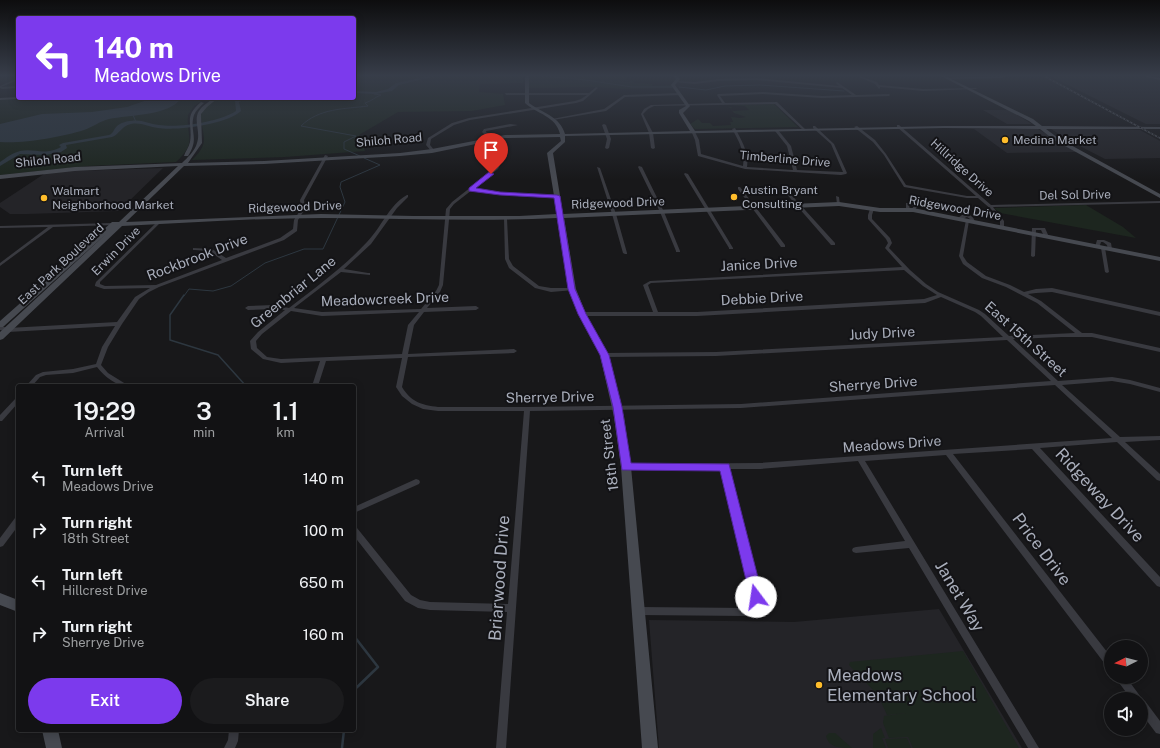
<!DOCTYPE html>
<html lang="en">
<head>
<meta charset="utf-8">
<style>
	body { margin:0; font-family:"Public Sans",sans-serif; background:#1b1b1d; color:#f1f3f6; height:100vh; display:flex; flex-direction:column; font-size:15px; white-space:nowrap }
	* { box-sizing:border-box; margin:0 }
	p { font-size:13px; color:#9c9ea0 }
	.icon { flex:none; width:22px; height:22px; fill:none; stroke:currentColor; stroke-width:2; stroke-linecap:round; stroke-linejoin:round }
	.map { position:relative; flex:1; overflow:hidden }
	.drawer { position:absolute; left:16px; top:384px; width:340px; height:348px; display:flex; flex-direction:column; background:#121214; border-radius:4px; box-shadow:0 2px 10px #0003,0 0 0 1px #313234 }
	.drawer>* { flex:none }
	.guide { position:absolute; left:16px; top:16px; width:340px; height:84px; border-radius:4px; box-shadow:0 2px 10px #0003,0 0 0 1px #313234; background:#7c3aed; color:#fff; overflow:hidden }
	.needle { width:26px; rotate:264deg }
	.tools { position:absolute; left:1104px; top:640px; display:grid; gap:8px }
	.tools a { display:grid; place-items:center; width:44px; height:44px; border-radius:50%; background:#121214; box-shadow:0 2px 10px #0003,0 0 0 1px #313234; font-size:20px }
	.pin { position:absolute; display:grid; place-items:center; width:34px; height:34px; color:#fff; margin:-41px -17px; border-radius:50% 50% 50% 0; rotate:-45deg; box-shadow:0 0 4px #0007 }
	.pin .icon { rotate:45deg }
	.me { position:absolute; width:44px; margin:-22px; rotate:346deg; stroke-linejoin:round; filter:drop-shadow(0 0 3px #0008) }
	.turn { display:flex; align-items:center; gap:14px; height:84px; padding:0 12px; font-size:18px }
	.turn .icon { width:52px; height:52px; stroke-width:2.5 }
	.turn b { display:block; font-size:28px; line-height:34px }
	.eta { display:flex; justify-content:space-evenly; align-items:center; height:68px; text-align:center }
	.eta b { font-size:24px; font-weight:600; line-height:28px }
	.action { display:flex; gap:8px; margin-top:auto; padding:8px 12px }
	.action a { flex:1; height:46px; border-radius:24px; background:#7c3aed; color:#fff; font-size:16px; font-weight:600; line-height:46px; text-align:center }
	.action a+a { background:#1b1b1d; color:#f1f3f6 }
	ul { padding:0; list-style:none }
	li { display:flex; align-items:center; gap:12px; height:52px; padding:0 12px }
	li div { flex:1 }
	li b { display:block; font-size:15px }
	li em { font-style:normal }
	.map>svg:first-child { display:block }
</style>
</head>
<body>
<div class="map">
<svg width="1160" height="748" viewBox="0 0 1160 748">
	<rect width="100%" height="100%" fill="#18181a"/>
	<!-- built -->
	<path fill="#242428" d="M1050 76H1146L1160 80V124H1146Z
		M983 110H1009L1032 124H1007Z
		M1074 128 1140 130 1160 141V158L1105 159 1072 142 1051 129Z
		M974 129H1038L1077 152 1007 153Z
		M163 168 119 211 27 214H10L0 207V203L47 172Z
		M939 609 1022 748H659L649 620 794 622Z"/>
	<!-- green -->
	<path fill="#1d261f" d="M354 76H523V83L480 84 479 92 503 94 505 105 472 111 398 112 359 135 365 151 285 157 192 160C212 141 201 136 201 114L203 109 218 98H354Z
		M529 76H628L627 79 620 81 627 82 632 80 634 83 653 84 652 86 671 85 673 88 623 89 596 87 529 88Z
		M53 98H207L194 106 188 115C186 139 198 141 176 162L88 166 0 175V99Z
		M774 104 798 127 695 129 690 124 698 119 702 123H710L713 126 731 125 730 122H733L731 117 740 118 746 117 734 113 729 107H733L730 108 733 111 749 110 745 106 727 105Z
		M1086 205 1123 227 1136 238 1000 213 994 208Z
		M963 651 1019 748H913L908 737 889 738 883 723 884 716 906 713 887 715 877 693 878 692H875L849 665 850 662Z
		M881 728 885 738H882L886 748H873V734Z
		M829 733H835L852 748C840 748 829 748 826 736Z
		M907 738 911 748H888L885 739Z"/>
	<!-- water -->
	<path fill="#2d3740" d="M153 98H181C170 116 128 115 109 119 100 121 93 127 84 130 62 137 23 144 0 142V124L42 114 92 112 127 107Z"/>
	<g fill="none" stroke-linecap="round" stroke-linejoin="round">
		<!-- stream-far2 -->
		<path stroke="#2d3740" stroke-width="1" d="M542 76 586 80 632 87H672
			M679 87 706 90 725 86 760 85 844 91
			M185 100 198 98
			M133 115 136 122
			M360 156 344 149V142L356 136 301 126C319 108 345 109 368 106L365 103C372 101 375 97 381 95L374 94 376 93
			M184 296 189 289 213 291 231 286 265 263 304 249H323L345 202 340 187 341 182 380 165 364 158"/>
		<!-- stream-far1 -->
		<path stroke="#2d3740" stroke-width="1.5" d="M184 295 170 315V340L218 355 246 386"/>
		<!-- stream -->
		<path stroke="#2d3740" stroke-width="2.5" d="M354 636 378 667 354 690
			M342 748 344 730"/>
		<!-- river -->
		<path fill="#2d3740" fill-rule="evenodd" d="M430 76H436L399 85 392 91 386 92 376 94 354 93V91L376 92 388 89 396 83Z
			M241 98H248L239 102 241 111C227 124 178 131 158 128 149 127 141 122 131 124 121 126 120 134 112 137L66 145 67 148 61 152 46 155 20 154 0 166V162C6 158 12 153 20 151 35 148 44 156 61 147L59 145 63 143 109 135C114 133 113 130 117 126 120 123 127 121 131 121 141 119 149 124 159 125 179 128 219 122 236 111L235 100Z"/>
		<!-- street -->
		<path fill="#393a40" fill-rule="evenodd" d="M857 76H859L877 82 879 85 923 89 976 88 977 89 923 91 880 87V88L879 89 875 84Z
			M1002 76H1005L1002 78 948 79 947 78Z
			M18 78V80L1 87 18 86V88L2 89 0 88V86Z
			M756 78 839 86 836 83 837 82 856 95 889 94 890 95 889 96 822 98 763 94 720 96 725 103 777 102 805 129V131H804L775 104 654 106 648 109 643 114 653 133 655 148 653 149 651 148 649 133 641 114 644 109 651 105 722 103 717 95 718 94 763 92 822 96 852 95 842 88 756 80 718 81 695 84 674 82 675 81 695 82 718 79Z
			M596 87 598 88 583 101 576 103 470 120 454 125 431 139 430 145 435 151 434 152H432L426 145 428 138 452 123 469 118 575 101 581 99 587 95H506L505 93H589Z
			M680 93 681 95 625 97 606 111 553 120 552 119 604 109 624 95Z
			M510 124 518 125 486 131V132L502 148 501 163 498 169 474 188 500 192 557 195 559 196 557 197 500 194 472 190 454 204 450 209 443 285 440 292 427 308 476 306 479 308 476 310 424 312 414 325 408 354 514 349 517 351 514 353 408 357 402 387C411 402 422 405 438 407H527L741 404 1051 381 1007 340 716 356 604 357 601 355 604 353 716 352 1003 337 981 316 975 312 941 297 925 303 697 316H582L579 314 582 312H653L643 285 650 281 902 267 885 248 888 243 886 239 868 219V215L870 209 872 208 874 209 872 215V219L890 238 892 243 889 248 910 270 926 284 938 292 979 310 985 314 1009 336 1075 333 1037 303 1006 287 982 278 963 264 959 256 966 220 969 221 963 256 967 262 986 276 1010 285 1024 292 1036 289 1052 288 1160 312V316L1052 292 1036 293 1028 294 1041 301 1082 333H1092L1160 348V352L1092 337H1062L1013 339 1058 381 1112 377 1130 380 1160 388V392L1130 384 1112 381 1062 385 1120 437 1160 436V440L1125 442 1160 474V481L1157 480 1117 442 1040 448 1160 577V587L1157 586 1032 449 953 454 1111 657V670L1108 668 946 455 865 461 1039 748H1028L909 548 856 553 853 552 852 550 853 548 856 547 905 541 858 461 760 469H729L761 597C761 608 758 612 748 616L639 615 636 614 635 611 636 608 639 607 748 608 752 604 753 597 722 469 626 470 623 469 622 467 623 465 626 464 760 463 1112 438 1055 385 741 408 530 411 506 748H496L507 612 430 610 418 608 405 601 354 536V527L357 528 411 595 420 600 430 602 508 604 524 411H438L423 409 412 404 402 396 396 387 402 358 326 361 318 386H312L320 361 281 363 263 359 251 349 250 341 258 332 285 310 273 309 248 310 245 308 248 306 273 305 289 308C316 287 344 267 367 242 381 228 389 205 407 195H408V197L397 208 371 244 344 269 368 273H370V275L341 272 294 308 322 312 421 309 436 291 439 285 446 209 452 202 495 168 497 163 498 148 482 132 484 129ZM904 270 923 286 937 295 924 299 697 312H658L648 285 651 283ZM291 311 322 316 419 312 408 325 402 354 281 359 267 357 257 348 256 341 262 334Z
			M604 124 606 125 611 139 609 148 607 149 605 148 607 139 602 125Z
			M897 125H899L991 205 1160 201V203L993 207 1004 221V228L1000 229V221L992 210 978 198H967L904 187 884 155 873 142 854 127 857 126 875 140 886 154 906 185 967 196H976L897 127Z
			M813 126H815L834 144 847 173 846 174 841 175 745 169 698 156 695 140 692 133 695 132 699 140 701 154 743 166C745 152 739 141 732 129L735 128C742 141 749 153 747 167L793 170 787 146 775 131 778 130 791 146 797 170 843 172 831 144 813 128Z
			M325 155 328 156 304 200 305 209 298 220 297 231 284 240 159 287 149 292 139 299 122 324 108 347 101 365 108 373 129 386C116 386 105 377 97 367L73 373 46 375 40 377 32 386H26L36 375 43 372 73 369 96 364 102 347 115 326 8 332 0 330V326L8 328 117 322 135 297 150 288 104 289 95 286V285L96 282 158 221 161 222 100 282V284L105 286 156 285 222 260 209 251 195 250H193V248L212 249 226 258 280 238 293 229 294 220 301 209 300 200Z
			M639 166 642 167 664 212 680 251V252H676V251L660 212 638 167Z
			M597 167 600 168 616 214 627 253V254H625L623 253 612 214Z
			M685 173 688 174 733 248V249H729V248L684 174Z
			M738 187H740L785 245V247H781L738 189Z
			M784 189H786L835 243V245H831L784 191Z
			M836 196 839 197 840 205 837 204Z
			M906 203H912L918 206 914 211H913L911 210 914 206 909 205 910 210 908 211 906 210Z
			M962 215C969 214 973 215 975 222L972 223 970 219 967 217 960 220H958V218Z
			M504 218 507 219 509 259 513 266 539 286 551 288H572L574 289V290L551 292 535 288 509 268 505 259Z
			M113 223 115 224 114 225 53 227 0 266V263L48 227 0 228V226Z
			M1032 228H1045L1049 237 1045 238 1041 230H1036L1035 256 1033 257 1031 256Z
			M1097 240H1104L1111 243 1112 249V250H1108L1107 245 1103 242H1101L1099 248H1095V247Z
			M1101 247H1105V248L1109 272 1107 273 1105 272 1101 248Z
			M18 397V403L2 421H0V415L16 398Z
			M416 479 419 480 420 482 419 484 354 513V507Z
			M18 517V526L3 546 0 547V538L15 518Z
			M1115 677H1126L1140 696 1141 700 1145 701 1160 721V734L1156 733 1141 713V699H1131L1117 680Z
			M229 730H239L238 741 235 748H224L228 740Z"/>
		<!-- secondary -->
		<path fill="#464950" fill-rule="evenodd" d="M525 76H529V103C542 113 560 116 565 134L690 131 679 113V110L686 106 671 85 676 79 674 76H678L680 79 675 85 690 106 683 113 695 131 944 126H1036L1029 121 941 76H945L1033 119 1042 126 1160 127V129H1046L1058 138 1160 194V198L1054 140 1040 129 944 128 565 136V142L553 153 563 214 839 202 880 208H913L1160 257V261L913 212H880L839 206 564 218 576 289 586 314 608 355 624 417 631 467 658 748H642L621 467 614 417 600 355 578 314 568 289 557 218C479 222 400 218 322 218 255 218 188 223 122 226L3 339 0 340V332L106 234 3 327H0V321L112 222H119L178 166 75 171 0 179V175L75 167 182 163C187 158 195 151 197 143 202 128 188 116 207 103 211 100 213 98 218 98L207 107 201 114 202 143 188 163 264 161 400 153 432 149 505 135 560 134C556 116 537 114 525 103ZM560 137 561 141 547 153 557 214 519 216H414L321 214 126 222 184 166 264 164 400 156 432 153 505 138Z
			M18 97 33 98 0 100V98Z
			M201 102 204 103C200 107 196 110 194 115 189 132 200 138 188 156H184C185 152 189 147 190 142 193 123 183 117 201 102Z
			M0 593 18 600V612L0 605Z
			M42 730H58L62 748H46Z"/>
		<!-- primary -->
		<path fill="#54565f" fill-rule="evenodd" d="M1146 76 1160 78V80L1147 77Z"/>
		<defs>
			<path id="rail" d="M1044 76 1160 138"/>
		</defs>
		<!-- rail casing -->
		<use href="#rail" stroke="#4b4e55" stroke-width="1.5"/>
		<!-- rail -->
		<use href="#rail" stroke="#131316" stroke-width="1" stroke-dasharray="2" stroke-linecap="butt"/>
	</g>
	<!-- sky -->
	<linearGradient id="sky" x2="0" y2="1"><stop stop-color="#0d0d0e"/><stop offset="0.42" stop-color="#373d49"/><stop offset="1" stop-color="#373d49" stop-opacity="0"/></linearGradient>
	<rect width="1160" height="180" fill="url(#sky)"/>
	<!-- route -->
	<path fill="#7c3aed" stroke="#51269a" d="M489 172 494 174 476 188 500 192 557 195 560 196 575 289 586 314 609 355 622 407 631 463 729 464 763 597 761 601 756 603 752 601 750 597 720 471 622 470 613 407 600 355 578 314 568 289 554 198 500 195 469 191V188Z"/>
	<!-- markers -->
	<g fill="#ffbd2b" stroke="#131316" stroke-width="1.5">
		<circle cx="1005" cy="140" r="4"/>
		<circle cx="734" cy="197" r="4"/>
		<circle cx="44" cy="198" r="4"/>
		<circle cx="819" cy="685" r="4"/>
	</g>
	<g text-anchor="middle" stroke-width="4" stroke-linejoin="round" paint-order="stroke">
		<!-- far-street labels -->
		<g font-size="12" fill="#a9aebb" stroke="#131316">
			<text transform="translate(389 140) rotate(-5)" y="4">Shiloh Road</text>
			<text transform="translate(785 159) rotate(5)" y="4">Timberline Drive</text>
			<text transform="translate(48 160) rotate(-6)" y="4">Shiloh Road</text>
			<text transform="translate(962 168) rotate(42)" y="4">Hillridge Drive</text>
			<text transform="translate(1075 195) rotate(-1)" y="4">Del Sol Drive</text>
			<text transform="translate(618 203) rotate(-2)" y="4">Ridgewood Drive</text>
			<text transform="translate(295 207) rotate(-2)" y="4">Ridgewood Drive</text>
			<text transform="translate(955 208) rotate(10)" y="4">Ridgewood Drive</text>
			<text transform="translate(116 251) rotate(-45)" y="4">Erwin Drive</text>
			<text transform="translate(61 264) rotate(-43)" y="4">East Park Boulevard</text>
		</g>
		<!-- far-poi labels -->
		<g font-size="12" fill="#a9aebb" stroke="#131316" text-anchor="start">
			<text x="1013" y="144">Medina Market</text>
			<text x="742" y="194">Austin Bryant<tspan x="742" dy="14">Consulting</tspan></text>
			<text x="52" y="195">Walmart<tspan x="52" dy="14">Neighborhood Market</tspan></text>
		</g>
		<!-- street labels -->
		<g font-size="14" fill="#a9aebb" stroke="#131316">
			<text transform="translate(197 257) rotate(-21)" y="5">Rockbrook Drive</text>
			<text transform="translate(759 264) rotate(-3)" y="5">Janice Drive</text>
			<text transform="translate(293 292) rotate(-39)" y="5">Greenbriar Lane</text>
			<text transform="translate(762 298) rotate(-3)" y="5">Debbie Drive</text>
			<text transform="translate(385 299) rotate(-2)" y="5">Meadowcreek Drive</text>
			<text transform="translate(882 333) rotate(-3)" y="5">Judy Drive</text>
			<text transform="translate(1026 339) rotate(42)" y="5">East 15th Street</text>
			<text transform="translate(873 384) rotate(-4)" y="5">Sherrye Drive</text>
			<text transform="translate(550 397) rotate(-1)" y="5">Sherrye Drive</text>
			<text transform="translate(892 444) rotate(-4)" y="5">Meadows Drive</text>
			<text transform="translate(609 455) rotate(-97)" y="5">18th Street</text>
		</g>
		<!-- near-street labels -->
		<g font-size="17" fill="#a9aebb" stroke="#131316">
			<text transform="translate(1100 495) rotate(47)" y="6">Ridgeway Drive</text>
			<text transform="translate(1042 549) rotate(53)" y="6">Price Drive</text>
			<text transform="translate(499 578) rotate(-86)" y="6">Briarwood Drive</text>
			<text transform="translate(960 596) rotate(59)" y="6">Janet Way</text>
		</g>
		<!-- near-poi labels -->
		<g font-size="17" fill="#a9aebb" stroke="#131316" text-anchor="start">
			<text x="827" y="681">Meadows<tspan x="827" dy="20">Elementary School</tspan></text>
		</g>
	</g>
</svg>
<div class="tools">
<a><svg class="needle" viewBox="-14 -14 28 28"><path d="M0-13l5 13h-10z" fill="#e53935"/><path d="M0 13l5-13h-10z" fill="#9c9ea0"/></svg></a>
<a><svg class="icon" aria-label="sound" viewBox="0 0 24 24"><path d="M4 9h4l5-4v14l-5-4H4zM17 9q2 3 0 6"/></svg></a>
</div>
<div class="pin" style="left:491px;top:174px;background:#d93025"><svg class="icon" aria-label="arrive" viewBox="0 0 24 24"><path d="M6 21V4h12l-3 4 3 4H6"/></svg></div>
<svg class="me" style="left:756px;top:597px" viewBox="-20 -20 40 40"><circle r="19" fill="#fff"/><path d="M0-13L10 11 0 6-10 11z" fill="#7c3aed"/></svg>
<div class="guide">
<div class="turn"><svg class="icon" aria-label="left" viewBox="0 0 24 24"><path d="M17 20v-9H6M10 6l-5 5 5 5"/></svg><div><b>140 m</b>Meadows Drive</div></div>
</div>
<section class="drawer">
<div class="eta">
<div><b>19:29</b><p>Arrival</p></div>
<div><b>3</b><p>min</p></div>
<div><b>1.1</b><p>km</p></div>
</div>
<ul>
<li><svg class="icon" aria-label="left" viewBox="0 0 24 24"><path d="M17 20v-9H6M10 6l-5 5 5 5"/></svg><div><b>Turn left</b><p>Meadows Drive</p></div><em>140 m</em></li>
<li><svg class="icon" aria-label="right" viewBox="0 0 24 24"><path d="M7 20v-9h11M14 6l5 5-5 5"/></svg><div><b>Turn right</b><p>18th Street</p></div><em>100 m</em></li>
<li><svg class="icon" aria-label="left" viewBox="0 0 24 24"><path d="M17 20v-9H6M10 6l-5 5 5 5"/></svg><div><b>Turn left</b><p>Hillcrest Drive</p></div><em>650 m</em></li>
<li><svg class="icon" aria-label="right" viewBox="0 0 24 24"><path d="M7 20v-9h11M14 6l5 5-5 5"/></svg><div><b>Turn right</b><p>Sherrye Drive</p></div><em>160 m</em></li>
</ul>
<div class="action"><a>Exit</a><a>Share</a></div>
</section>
</div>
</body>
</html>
